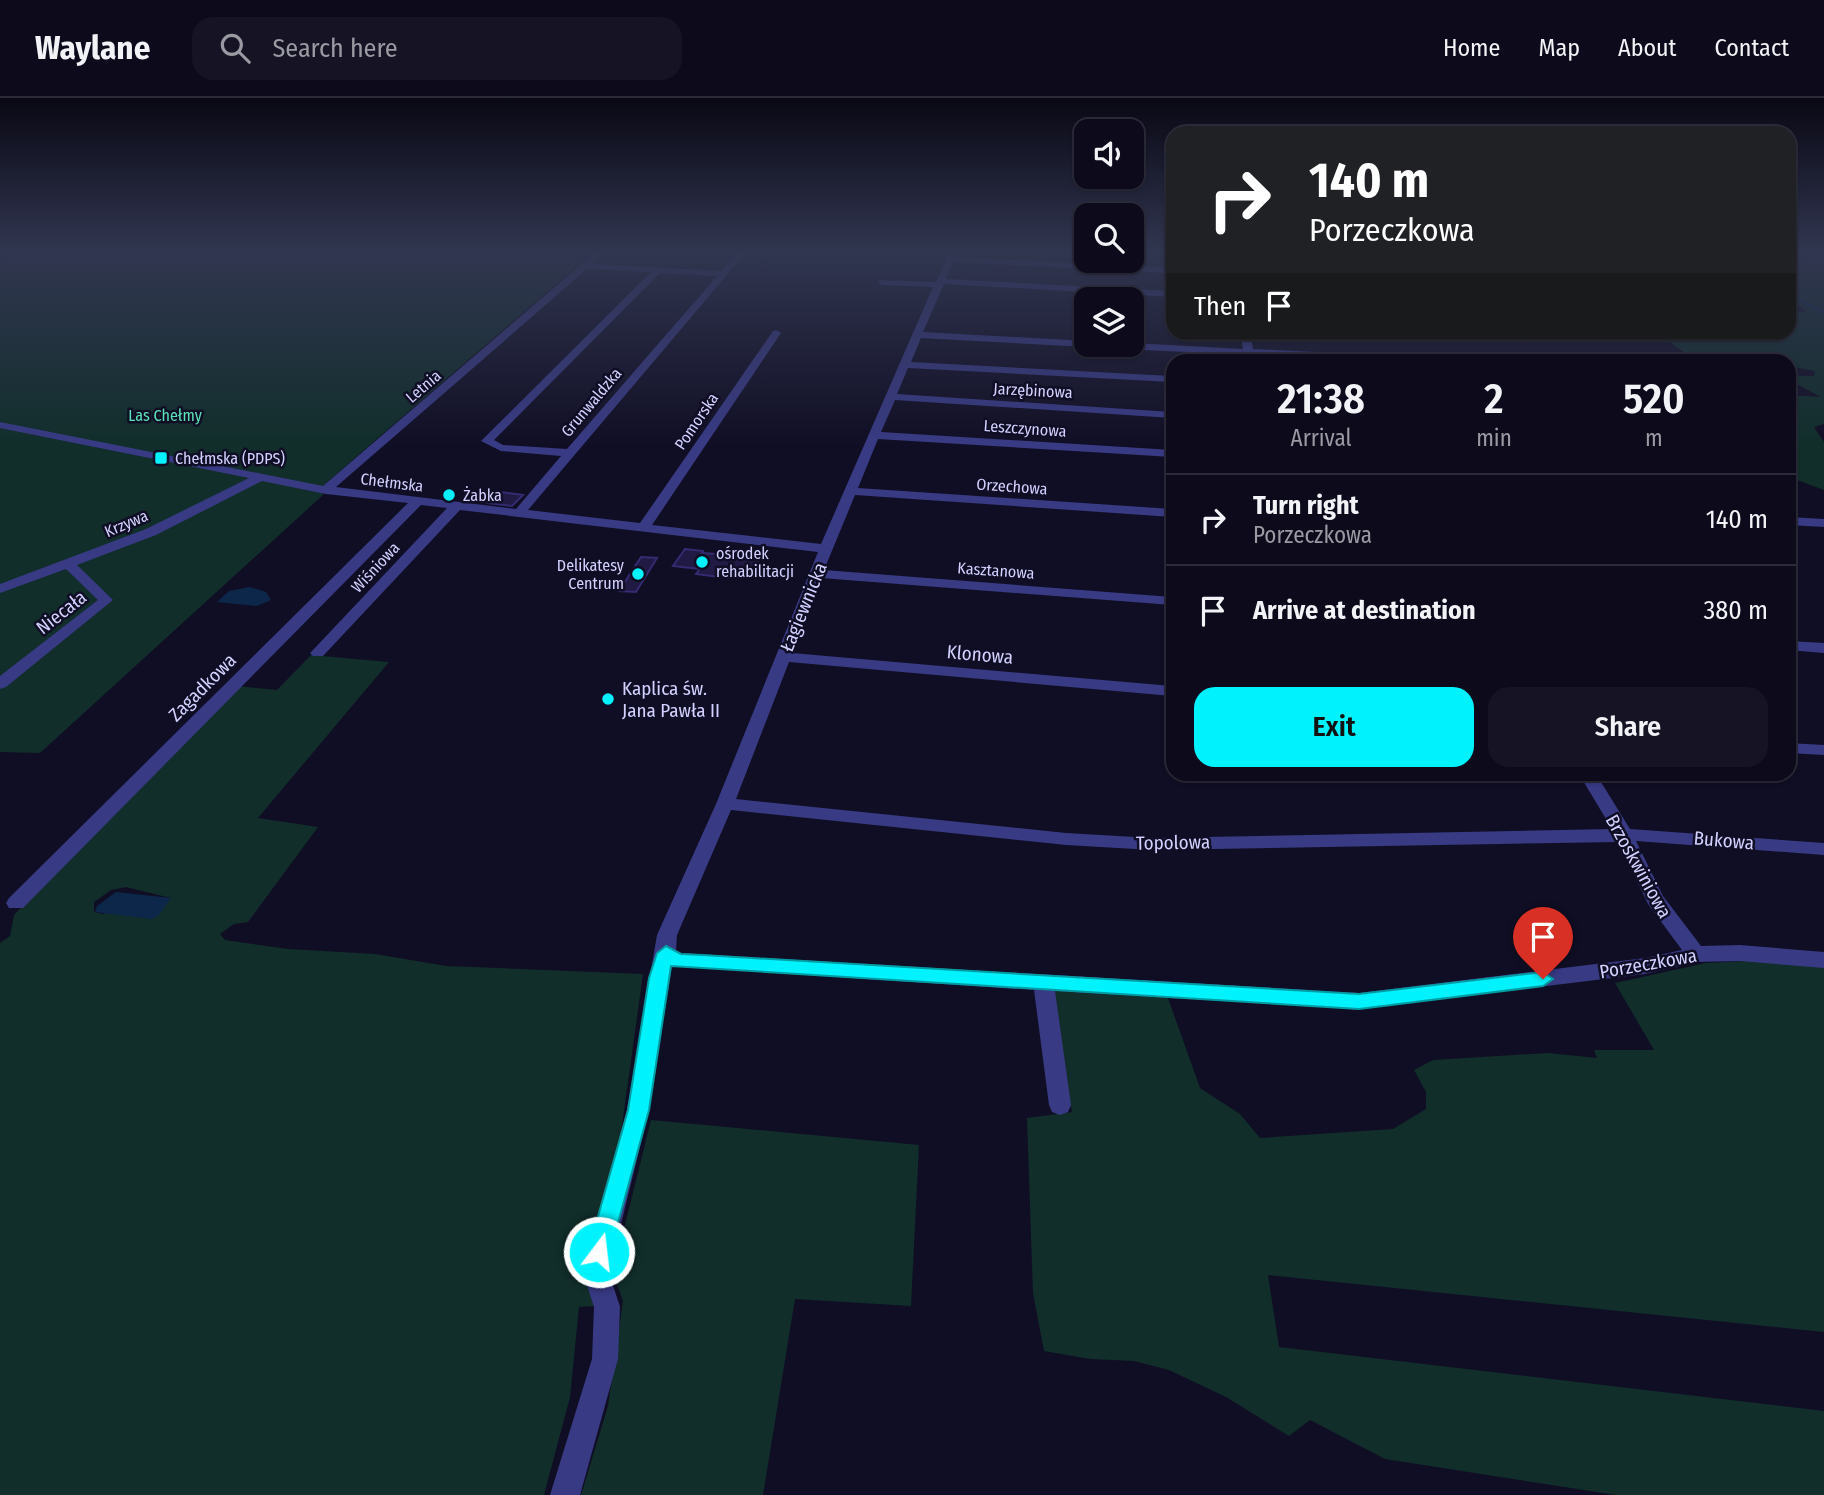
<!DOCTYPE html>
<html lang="en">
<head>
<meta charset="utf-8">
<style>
	body { margin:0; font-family:"Fira Sans Condensed",sans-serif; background:#151324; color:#f1f3f6; height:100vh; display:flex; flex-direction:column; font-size:26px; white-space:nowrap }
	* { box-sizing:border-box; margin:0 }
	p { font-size:23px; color:#9a9aa3 }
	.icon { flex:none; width:38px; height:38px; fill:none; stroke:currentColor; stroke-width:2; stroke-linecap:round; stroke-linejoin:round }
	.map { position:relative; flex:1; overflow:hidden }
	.drawer { position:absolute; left:1166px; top:256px; width:630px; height:427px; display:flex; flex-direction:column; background:#0c0a1b; border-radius:21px; box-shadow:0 2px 5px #0004,0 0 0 2px #2c2b3a }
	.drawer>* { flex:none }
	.hud { position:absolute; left:1166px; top:28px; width:630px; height:214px; border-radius:21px; box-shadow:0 2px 5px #0004,0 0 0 2px #2c2b3a; background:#202124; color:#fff; overflow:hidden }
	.controls { position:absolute; left:1074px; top:21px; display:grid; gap:14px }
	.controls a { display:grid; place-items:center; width:70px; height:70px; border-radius:14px; background:#0c0a1b; box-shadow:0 2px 5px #0004,0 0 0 2px #2c2b3a; font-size:35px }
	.pin { position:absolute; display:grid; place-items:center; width:60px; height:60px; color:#fff; margin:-72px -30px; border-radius:50% 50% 50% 0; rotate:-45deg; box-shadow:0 0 7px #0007 }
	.pin .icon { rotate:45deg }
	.me { position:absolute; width:77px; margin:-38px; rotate:15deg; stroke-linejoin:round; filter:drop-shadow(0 0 5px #0008) }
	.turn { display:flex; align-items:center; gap:24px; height:147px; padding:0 28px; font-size:32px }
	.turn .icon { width:91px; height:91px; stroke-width:2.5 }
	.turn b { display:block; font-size:49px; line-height:60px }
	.then { display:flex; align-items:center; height:66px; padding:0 28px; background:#0003; gap:14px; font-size:26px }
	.eta { display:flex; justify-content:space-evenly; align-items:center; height:119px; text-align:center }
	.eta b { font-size:42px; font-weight:600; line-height:49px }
	.button { display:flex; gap:14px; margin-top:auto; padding:14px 28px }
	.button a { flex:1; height:80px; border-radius:21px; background:#00f3fc; color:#111; font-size:28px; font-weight:600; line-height:80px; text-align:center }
	.button a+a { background:#151324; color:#f1f3f6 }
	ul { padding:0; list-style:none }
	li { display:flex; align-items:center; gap:21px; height:91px; padding:0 28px; border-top:2px solid #2c2b3a }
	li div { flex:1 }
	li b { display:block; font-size:26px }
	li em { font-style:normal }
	header { display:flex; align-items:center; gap:42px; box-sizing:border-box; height:98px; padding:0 35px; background:#0c0a1b; border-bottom:2px solid #2c2b3a }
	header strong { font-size:33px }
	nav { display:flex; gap:38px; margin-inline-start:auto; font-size:24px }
	.search { width:490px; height:63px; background:#151324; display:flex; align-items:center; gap:18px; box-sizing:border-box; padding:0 24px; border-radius:21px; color:#9a9aa3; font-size:26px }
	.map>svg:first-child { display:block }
</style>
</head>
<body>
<header>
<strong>Waylane</strong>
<div class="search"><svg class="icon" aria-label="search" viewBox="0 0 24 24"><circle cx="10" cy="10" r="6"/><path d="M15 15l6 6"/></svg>Search here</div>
<nav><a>Home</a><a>Map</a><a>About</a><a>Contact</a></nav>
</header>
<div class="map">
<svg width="1824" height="1397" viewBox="0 0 1824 1397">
	<rect width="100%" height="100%" fill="#100e24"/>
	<!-- green -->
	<path fill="#112e2b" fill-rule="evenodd" d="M9 152H595L325 386 323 397 40 655 0 654V162Z
		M1789 152H1824V326L1814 329 1824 344V392L1789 379V333H1793L1789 323V297L1821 299 1789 282V278H1814L1815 273 1789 268 1788 262H1695L1657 235 1788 234 1789 213 1806 214 1789 199Z
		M311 557 389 564 258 720 318 729 248 824 234 826 220 836 225 842 288 851 375 856 446 868 643 876 597 1208 579 1209 570 1299 544 1397H0V845L10 838 14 817 237 588 277 592ZM126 789 171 800 103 816 94 814V804L111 792Z
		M1747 863 1824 869V1234L1268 1177 1279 1249 1824 1313V1397H1616L1385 1361 1310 1322 1289 1338 1226 1299 1169 1272 1134 1263 1090 1261 1044 1253 1033 1195 1027 1020 1072 1014 1048 892 1168 900 1200 990 1240 1016 1260 1040 1393 1031 1426 1011V994L1414 972 1433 962 1548 955 1597 960 1594 952H1654L1615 885 1706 865Z
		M651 1022 919 1047 911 1208 795 1201 763 1397H581L608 1308 623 1203 613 1175Z"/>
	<!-- water -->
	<path fill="#0c274a" d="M250 489 266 494 271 502 257 508 217 504 229 493Z
		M116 794 171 800 158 818 151 821 95 814 97 808Z"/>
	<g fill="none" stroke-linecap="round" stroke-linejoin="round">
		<!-- stream -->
		<path stroke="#0c274a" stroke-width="2.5" d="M1788 197 1824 214"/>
	</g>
	<!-- building -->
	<path fill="#201a45" stroke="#352b72" stroke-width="2" d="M500 394 523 397 512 408 488 405Z
		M685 451 703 453 702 455 760 459 753 471 739 473 736 476 722 475 719 479 696 476 700 471 673 468Z
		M641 459 657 460 636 494 619 493Z"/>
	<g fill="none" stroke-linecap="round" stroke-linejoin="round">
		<!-- minor -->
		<path fill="#383a84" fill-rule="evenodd" d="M0 152H4V153L0 156Z
			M598 152H607L592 166 721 173 739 152H748L528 412 640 425 773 233 776 232 781 235 652 427 821 446 933 189 881 187 878 182 936 184 950 152H958L955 159 1172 170V175L953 164 946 181 1172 193V199L944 186 923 234 1087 243V247H1091L1087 249 921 240 911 264 1172 278V284L908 270 897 296 1172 314V320L895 302 881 334 1172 352V359L878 341 858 390 1172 411V419L855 397 824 472 1172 499V507L821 480 792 555 1172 588V598L789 564 736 701 1066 735 1152 740 1612 731 1579 676H1596L1630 731 1824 745V757L1636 743 1663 798 1701 848 1740 847 1824 854V870L1740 863 1696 864 1645 876 1359 911 1055 893 1071 1007 1068 1014 1060 1017 1052 1014 1049 1007 1034 892 672 868 649 1012 609 1175 620 1209 618 1261 580 1397H550L592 1261 594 1209 583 1175 627 1012 657 837 716 706 818 454 460 412 323 558H313L310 555 313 552 447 410 421 407 23 810H9L6 805 9 800 408 405 326 396 262 383 156 437 77 467 113 502 6 589 0 591V578L98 502 66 471 0 495V486L146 431 249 380 0 330V324L323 388ZM587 171 651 174 481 343 501 353 561 358 516 411 336 389ZM660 175 717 178 567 351 503 347 494 342ZM731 712 1066 747 1152 752 1618 744 1648 806 1682 852 1645 860 1359 895 681 855 676 852 677 837Z
			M1250 234 1253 251 1335 255 1340 258 1335 261 1102 250 1097 247 1132 245 1243 251 1240 235Z
			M1788 419 1824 421V429L1788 427Z
			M1788 543 1824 545V555L1788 552Z
			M1788 645 1824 647V657L1788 655Z"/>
	</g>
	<!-- sky -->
	<linearGradient id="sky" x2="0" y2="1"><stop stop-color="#090814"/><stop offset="0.44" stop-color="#313650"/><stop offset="1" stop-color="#313650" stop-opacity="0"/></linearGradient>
	<rect width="1824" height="348" fill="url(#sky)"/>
	<!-- route -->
	<path fill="#00f3fc" stroke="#009ea4" stroke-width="2" d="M666 848 681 856 702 857 1359 896 1543 874 1553 881 1543 888 1359 911 671 868 649 1012 610 1154 607 1162 599 1165 591 1162 588 1154 628 1012 649 880 657 855Z"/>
	<!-- markers -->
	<g fill="#00f3fc" stroke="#100e24" stroke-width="2.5">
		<rect x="154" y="353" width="14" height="14" rx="3.5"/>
		<circle cx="449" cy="397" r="7"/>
		<circle cx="702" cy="464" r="7"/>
		<circle cx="638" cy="476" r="7"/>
		<circle cx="608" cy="601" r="7"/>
	</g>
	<g text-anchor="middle" stroke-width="5" stroke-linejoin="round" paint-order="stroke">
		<!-- far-street labels -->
		<g font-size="16" fill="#d3d1ff" stroke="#100e24">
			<text transform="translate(423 288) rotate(-41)" y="6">Letnia</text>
			<text transform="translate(1033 292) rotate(3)" y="6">Jarzębinowa</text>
			<text transform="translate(591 304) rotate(-50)" y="6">Grunwaldzka</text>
			<text transform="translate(696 323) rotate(-56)" y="6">Pomorska</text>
			<text transform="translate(1025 330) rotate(4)" y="6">Leszczynowa</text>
			<text transform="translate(392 384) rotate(7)" y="6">Chełmska</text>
			<text transform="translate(1012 388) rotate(4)" y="6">Orzechowa</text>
			<text transform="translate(126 425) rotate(-23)" y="6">Krzywa</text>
			<text transform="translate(375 469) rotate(-47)" y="6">Wiśniowa</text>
			<text transform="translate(996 472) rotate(4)" y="6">Kasztanowa</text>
		</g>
		<!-- far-park labels -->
		<g font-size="16" fill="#5be1b7" stroke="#100e24">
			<text x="165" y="323">Las Chełmy</text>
		</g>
		<!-- far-poi labels -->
		<g font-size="16" fill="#d3d1ff" stroke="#100e24" text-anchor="start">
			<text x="175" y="366">Chełmska (PDPS)</text>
			<text x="463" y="403">Żabka</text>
			<text x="716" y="461">ośrodek<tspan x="716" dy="18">rehabilitacji</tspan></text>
			<text x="624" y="473" text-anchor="end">Delikatesy<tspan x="624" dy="18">Centrum</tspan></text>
		</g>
		<!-- street labels -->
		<g font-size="19" fill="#d3d1ff" stroke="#100e24">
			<text transform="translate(803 509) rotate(-68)" y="7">Łagiewnicka</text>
			<text transform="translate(61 514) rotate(-38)" y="7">Niecała</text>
			<text transform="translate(980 556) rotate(5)" y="7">Klonowa</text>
			<text transform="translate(202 589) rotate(-45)" y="7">Zagadkowa</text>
			<text transform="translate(1724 742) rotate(5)" y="7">Bukowa</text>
			<text transform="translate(1173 744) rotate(-1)" y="7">Topolowa</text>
			<text transform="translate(1639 768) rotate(61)" y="7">Brzoskwiniowa</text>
			<text transform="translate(1648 865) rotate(-10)" y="7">Porzeczkowa</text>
		</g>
		<!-- poi labels -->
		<g font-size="19" fill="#d3d1ff" stroke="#100e24" text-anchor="start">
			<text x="622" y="597">Kaplica św.<tspan x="622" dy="22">Jana Pawła II</tspan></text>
		</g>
	</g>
</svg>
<div class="controls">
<a><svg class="icon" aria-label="sound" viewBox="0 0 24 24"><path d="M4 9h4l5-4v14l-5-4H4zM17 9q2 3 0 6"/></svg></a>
<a><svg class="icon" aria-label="search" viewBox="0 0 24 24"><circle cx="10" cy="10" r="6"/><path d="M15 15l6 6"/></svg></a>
<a><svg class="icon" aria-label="layers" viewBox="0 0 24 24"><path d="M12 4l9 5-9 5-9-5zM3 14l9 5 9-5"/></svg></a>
</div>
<div class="pin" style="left:1543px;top:881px;background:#d93025"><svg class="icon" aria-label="arrive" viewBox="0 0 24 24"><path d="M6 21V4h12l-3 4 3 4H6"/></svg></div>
<svg class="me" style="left:599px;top:1154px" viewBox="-20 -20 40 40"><circle r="17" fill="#00f3fc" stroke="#fff" stroke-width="3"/><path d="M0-11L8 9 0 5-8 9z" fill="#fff"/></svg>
<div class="hud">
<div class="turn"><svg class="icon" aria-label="right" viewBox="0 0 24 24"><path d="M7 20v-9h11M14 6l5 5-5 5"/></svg><div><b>140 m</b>Porzeczkowa</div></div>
<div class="then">Then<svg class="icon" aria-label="arrive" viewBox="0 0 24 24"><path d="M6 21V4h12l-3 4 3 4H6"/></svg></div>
</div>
<section class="drawer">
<div class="eta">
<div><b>21:38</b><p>Arrival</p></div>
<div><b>2</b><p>min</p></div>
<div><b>520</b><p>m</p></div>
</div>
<ul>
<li><svg class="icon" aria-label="right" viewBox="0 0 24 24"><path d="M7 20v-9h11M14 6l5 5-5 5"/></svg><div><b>Turn right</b><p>Porzeczkowa</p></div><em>140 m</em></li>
<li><svg class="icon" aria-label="arrive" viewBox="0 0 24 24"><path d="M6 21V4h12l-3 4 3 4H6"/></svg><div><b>Arrive at destination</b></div><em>380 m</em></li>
</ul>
<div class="button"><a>Exit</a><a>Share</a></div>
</section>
</div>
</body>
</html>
